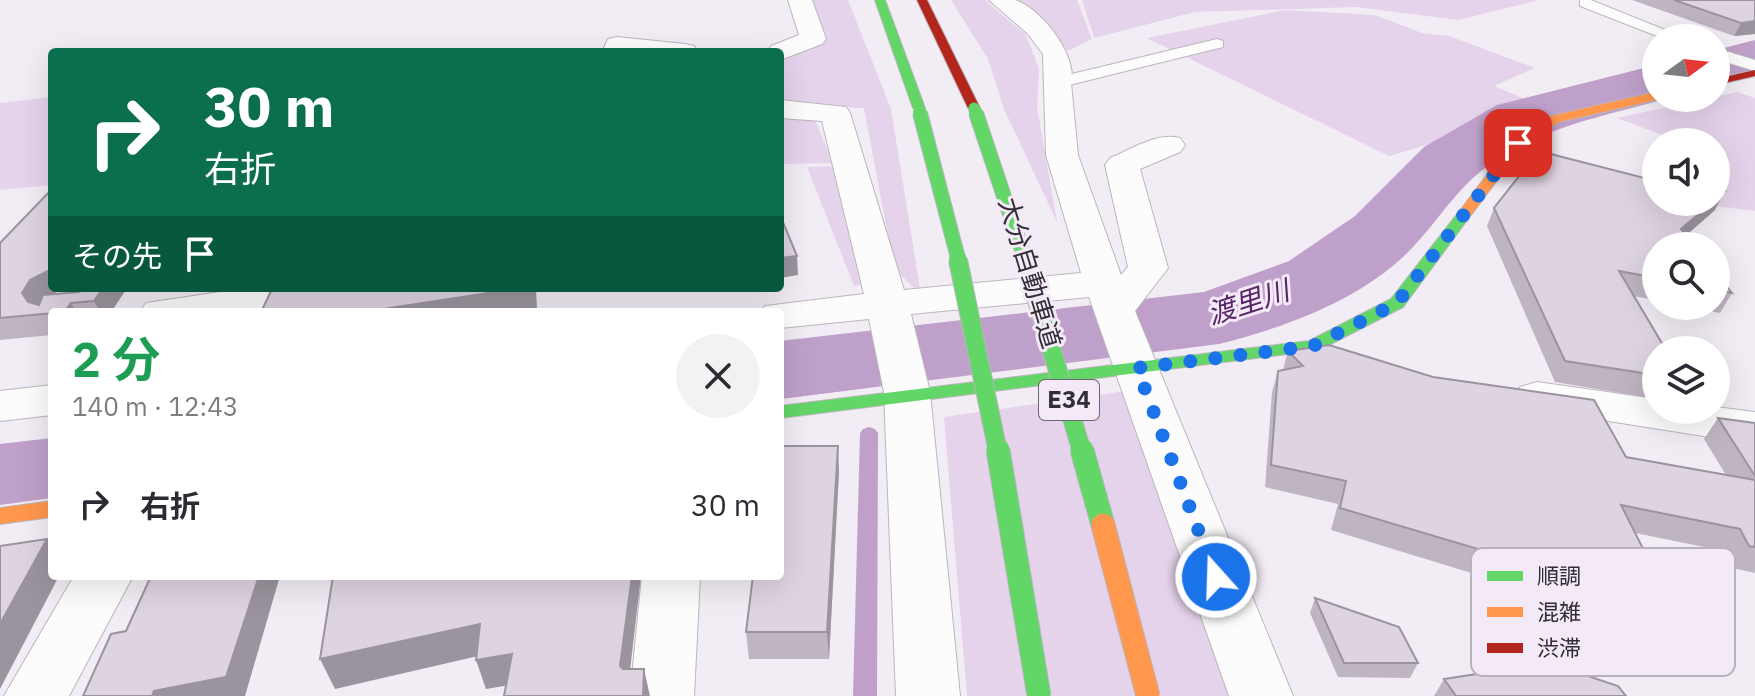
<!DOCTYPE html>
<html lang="ja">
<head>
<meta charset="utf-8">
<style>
	body { margin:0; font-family:"IBM Plex Sans","Noto Sans JP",sans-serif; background:#f2f2f3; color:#2b2b33; height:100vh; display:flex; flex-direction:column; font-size:30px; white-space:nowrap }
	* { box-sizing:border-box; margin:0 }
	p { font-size:26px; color:#7c7c81 }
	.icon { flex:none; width:44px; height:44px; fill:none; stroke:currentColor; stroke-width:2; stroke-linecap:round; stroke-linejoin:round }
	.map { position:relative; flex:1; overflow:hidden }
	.details { position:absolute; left:48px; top:308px; width:736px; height:272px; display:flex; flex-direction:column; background:#fff; border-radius:8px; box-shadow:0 8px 32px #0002 }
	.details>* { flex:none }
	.top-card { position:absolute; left:48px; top:48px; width:736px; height:244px; border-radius:8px; box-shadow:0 8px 32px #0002; background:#0b6e4f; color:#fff; overflow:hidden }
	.needle { width:52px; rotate:75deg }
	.controls { position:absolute; left:1642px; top:24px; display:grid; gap:16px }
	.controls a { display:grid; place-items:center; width:88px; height:88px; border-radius:50%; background:#fff; box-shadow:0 8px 32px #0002; font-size:40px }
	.pin { position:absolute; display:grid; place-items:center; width:68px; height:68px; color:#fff; margin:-34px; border-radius:16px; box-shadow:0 4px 12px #0006 }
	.me { position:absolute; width:88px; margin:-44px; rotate:340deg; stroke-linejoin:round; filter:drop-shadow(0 0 6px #0008) }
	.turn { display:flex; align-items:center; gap:28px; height:168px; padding:0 24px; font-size:36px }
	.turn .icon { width:104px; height:104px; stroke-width:2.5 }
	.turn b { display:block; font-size:56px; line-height:68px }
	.then { display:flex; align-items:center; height:76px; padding:0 24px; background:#0003; gap:16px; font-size:30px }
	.round { display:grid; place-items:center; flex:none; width:84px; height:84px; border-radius:42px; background:#f2f2f3 }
	.summary { display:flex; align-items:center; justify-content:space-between; height:136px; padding:0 24px }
	h1 { font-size:48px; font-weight:700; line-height:60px; color:#1e9e55 }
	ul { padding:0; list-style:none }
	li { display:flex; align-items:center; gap:24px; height:120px; padding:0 24px }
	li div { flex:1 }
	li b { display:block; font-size:30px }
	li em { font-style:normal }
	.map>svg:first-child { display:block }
</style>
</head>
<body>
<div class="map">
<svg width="1755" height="696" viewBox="0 0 1755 696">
	<rect width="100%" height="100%" fill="#f2ecf4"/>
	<!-- green -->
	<path fill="#e5d3eb" d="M808 0H848L891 109 921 295 894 268 864 108 780 104V56L822 40Z
		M951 0H985L1026 35 1039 69 1037 107 1057 222 1004 109 988 59Z
		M1011 0H1077L1092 39 1068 51 1034 16Z
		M1082 0H1539L1458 20 1356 7 1195 12 1094 38Z
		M1285 10 1375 15 1422 33 1449 36 1535 68 1494 86 1527 100 1457 136 1389 156 1147 38Z
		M1737 92 1755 98V211L1684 202H1716V142H1664L1668 137 1617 118Z
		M52 97V185L0 190V103Z
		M780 118 815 120 833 163 780 164Z
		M841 166 871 283 854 286 807 167Z
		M1147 388 1251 696H967L944 417Z"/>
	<!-- water -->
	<path fill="#bfa0ca" d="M861 346 873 379 865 388 780 399V355Z
		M52 438V498L0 505V444Z"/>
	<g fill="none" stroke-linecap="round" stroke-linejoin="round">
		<!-- stream -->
		<path fill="#bfa0ca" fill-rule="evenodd" d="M869 427 875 429 878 433 877 696H853L860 433 863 429Z"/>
		<!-- river -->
		<path fill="#bfa0ca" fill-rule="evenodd" d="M1755 40V75L1716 86V50Z
			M1656 65V98H1669C1602 117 1527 129 1473 178 1451 198 1434 225 1413 247 1364 299 1287 327 1219 344L780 399V341L1204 292 1289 261 1355 216 1424 147 1497 105Z"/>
		<defs>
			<path id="lane" d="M1580 0H1591L1685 38H1662L1580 6Z
				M1217 39 1223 41V47L1057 88 1048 83 1051 79Z
				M1716 48 1755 60V71L1716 59Z"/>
			<path id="street" d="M788 0H812L826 39 822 44 780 60V52H767L771 46 799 35Z
				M989 0C997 0 1008 0 1015 0 1041 8 1078 56 1071 83L1078 155 1121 275 1128 267 1105 165 1110 158C1132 149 1157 132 1180 138L1185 145 1180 152 1140 169 1168 268 1135 311 1293 696H1229L1089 297 911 314 930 392 960 696H896L884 392 869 319 780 328V312H761L765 306 864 294 822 121 780 118V100L846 107 850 113 904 290 1081 273 1046 155 1043 54 1027 33Z
				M617 37 685 44 694 46 698 52H602L608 39Z
				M247 288H358L352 297C283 314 211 312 140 312L146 303Z
				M1537 382 1656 399V410H1716V407L1755 412V444L1520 407 1514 397 1520 387Z
				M52 385V415L0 421V391Z
				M74 576H133L69 696H4Z
				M642 576H700L694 696H630Z"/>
			<path id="fast" d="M875 0H885L925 108 923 111 913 108Z
				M1466 208 1473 212 1403 307 1319 350 780 418V406L1309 341 1391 299 1461 209Z"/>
			<path id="slow" d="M1656 92V98L1660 99 1559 122 1523 146 1471 215H1461L1459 212 1513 140 1551 116Z
				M52 501V517L0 524V508Z"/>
			<path id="jam" d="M917 0H927L980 108 978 111 968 108Z
				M1755 70V76L1716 85V79Z"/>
		</defs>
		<!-- lane casing -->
		<use href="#lane" stroke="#bbb6bc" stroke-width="2"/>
		<!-- street casing -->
		<use href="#street" stroke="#bbb6bc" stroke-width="2"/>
		<!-- fast casing -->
		<use href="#fast" stroke="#bbb6bc" stroke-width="2"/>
		<!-- slow casing -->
		<use href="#slow" stroke="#bbb6bc" stroke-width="2"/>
		<!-- jam casing -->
		<use href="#jam" stroke="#bbb6bc" stroke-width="2"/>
		<!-- lane -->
		<use href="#lane" fill="#fdfcfd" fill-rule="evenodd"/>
		<!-- street -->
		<use href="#street" fill="#fdfcfd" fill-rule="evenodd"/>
		<!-- fast -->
		<use href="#fast" fill="#63d668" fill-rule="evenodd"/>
		<!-- slow -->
		<use href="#slow" fill="#ff974d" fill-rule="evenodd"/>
		<!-- jam -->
		<use href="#jam" fill="#b3261e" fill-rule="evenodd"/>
		<defs>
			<path id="fast-bridge-far3" d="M919 108 921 115
				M974 108 976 115"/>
			<path id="fast-bridge-far2" d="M920 113 959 262
				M976 113 1026 262"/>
			<path id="fast-bridge-far1" d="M958 260 998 452
				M1025 260 1082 452"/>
			<path id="fast-bridge" d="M998 450 1039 696
				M1082 450 1103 525"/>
			<path id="slow-bridge" d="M1103 525 1148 696"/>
		</defs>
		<!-- fast-bridge-far3 casing -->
		<use href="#fast-bridge-far3" stroke="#bbb6bc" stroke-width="12" stroke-linecap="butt"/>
		<!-- fast-bridge-far2 casing -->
		<use href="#fast-bridge-far2" stroke="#bbb6bc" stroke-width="16" stroke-linecap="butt"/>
		<!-- fast-bridge-far1 casing -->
		<use href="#fast-bridge-far1" stroke="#bbb6bc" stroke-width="20" stroke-linecap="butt"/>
		<!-- fast-bridge casing -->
		<use href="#fast-bridge" stroke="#bbb6bc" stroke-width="25" stroke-linecap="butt"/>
		<!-- slow-bridge casing -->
		<use href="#slow-bridge" stroke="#bbb6bc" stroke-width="25" stroke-linecap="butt"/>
		<!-- fast-bridge-far3 -->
		<use href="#fast-bridge-far3" stroke="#63d668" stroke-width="11"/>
		<!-- fast-bridge-far2 -->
		<use href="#fast-bridge-far2" stroke="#63d668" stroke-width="14"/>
		<!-- fast-bridge-far1 -->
		<use href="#fast-bridge-far1" stroke="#63d668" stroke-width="18"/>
		<!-- fast-bridge -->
		<use href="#fast-bridge" stroke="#63d668" stroke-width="23"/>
		<!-- slow-bridge -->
		<use href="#slow-bridge" stroke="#ff974d" stroke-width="23"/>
	</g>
	<!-- wall -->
	<path fill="#bfb5c2" d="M1632 0H1755V34L1734 36Z
		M1494 208 1715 210 1686 235 1656 246V300L1633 296 1656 350V399L1555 382 1487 226Z
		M0 243 54 294 127 288 111 312H52V335L0 340Z
		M1716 273 1732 293 1720 313 1685 306H1716Z
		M1288 351 1626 457 1726 475 1704 439 1718 418 1755 423V573L1733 568 1724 551 1635 533 1674 610 1658 633 1608 625 1586 618 1582 607 1331 530 1338 504 1265 487 1272 392 1278 371 1283 370Z
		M839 471 829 659H749L746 632Z
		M1315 598 1418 663 1410 678 1338 677 1310 613Z
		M1444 679 1626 696H1434Z"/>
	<!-- shaded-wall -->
	<path fill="#9b949e" d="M1755 21V34L1734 36 1741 23Z
		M1725 191 1715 210 1674 246 1681 229 1713 202H1716V199Z
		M797 256 798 275 780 278V258Z
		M52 269V288H64L42 300 34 314 22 293 30 280Z
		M103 288H127L111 312H100L94 301Z
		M522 288H536L537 309 516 312H363Z
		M71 303 76 312H64Z
		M838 446 839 471 829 659 827 632Z
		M47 539 52 545V576H59L0 689V624Z
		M259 576H280L245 696H152L154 691Z
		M632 576H641L627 696 620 666Z
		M480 624 491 653 335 689 320 659Z
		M512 654 522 683 486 689 476 660Z
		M644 669 650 696H643Z"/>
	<!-- building -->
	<path fill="#ded3e1" stroke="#9b949e" stroke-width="2" d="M1674 0H1755V21L1741 23Z
		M1539 151 1656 181V202H1713L1681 229 1695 246H1656V278L1619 271 1666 350H1656V375L1565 361 1494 208Z
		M52 189V269L30 280 22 293 28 302 39 305 43 295 79 292 87 288H103L94 301 71 303 64 312 0 318V243Z
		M1716 190 1725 191 1716 199Z
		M780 215 797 256 780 258Z
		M1716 273 1732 293 1716 290Z
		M279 288H522L363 312H357L358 309 335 312H261L272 289Z
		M1329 345 1433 377 1594 400 1626 457 1755 480V547L1749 546 1740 529 1621 505 1674 610 1623 602 1600 595 1596 584 1340 508 1346 481 1271 465 1278 371 1303 366 1288 351Z
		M1718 418 1755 423V476Z
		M780 446H838L827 632H746L753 576H780Z
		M47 539 0 624V546Z
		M151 576H259L226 677 154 691 152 696H83L111 634 126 631Z
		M333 576H632L620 666 623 669H644L643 696H504L512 654 476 660 480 624 320 659Z
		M1315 598 1399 627 1418 663H1344Z
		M1549 663 1618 686 1626 696H1456L1444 679Z"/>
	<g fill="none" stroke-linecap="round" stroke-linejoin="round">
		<!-- route -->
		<path stroke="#1a73e8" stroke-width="14" stroke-dasharray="0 25.2" d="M1216 577 1137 368 1313 346 1397 303 1518 143"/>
	</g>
	<g text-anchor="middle" stroke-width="6" stroke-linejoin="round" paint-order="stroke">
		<!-- shield labels -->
		<rect fill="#f3e9f7" stroke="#6c666e" stroke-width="2" x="1039" y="380" width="60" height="40" rx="6"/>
		<g font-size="24" font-weight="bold" fill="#322e34">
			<text x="1069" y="408">E34</text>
		</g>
		<!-- street labels -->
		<g font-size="26" fill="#322e34" stroke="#f3e9f7">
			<text transform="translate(1030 273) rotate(73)" y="9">大分自動車道</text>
		</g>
		<!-- water labels -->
		<g font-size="28" font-style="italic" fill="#582569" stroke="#f3e9f7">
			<text transform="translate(1248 302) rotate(-18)" y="10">渡里川</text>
		</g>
	</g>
	<!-- legend -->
	<rect x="1471" y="548" width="264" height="128" rx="12" fill="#f3e9f7" stroke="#b9b1bc" stroke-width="2"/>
	<rect x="1487" y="571" width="36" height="10" fill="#63d668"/>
	<rect x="1487" y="607" width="36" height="10" fill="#ff974d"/>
	<rect x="1487" y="643" width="36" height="10" fill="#b3261e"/>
	<g font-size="22" fill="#322e34">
		<text x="1537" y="584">順調</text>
		<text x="1537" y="620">混雑</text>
		<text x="1537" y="656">渋滞</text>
	</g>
</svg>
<div class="controls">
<a><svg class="needle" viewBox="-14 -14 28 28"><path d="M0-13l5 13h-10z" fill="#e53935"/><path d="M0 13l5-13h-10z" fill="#7c7c81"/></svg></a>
<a><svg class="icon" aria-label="sound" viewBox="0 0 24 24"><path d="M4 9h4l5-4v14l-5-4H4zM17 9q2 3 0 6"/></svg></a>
<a><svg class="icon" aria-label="search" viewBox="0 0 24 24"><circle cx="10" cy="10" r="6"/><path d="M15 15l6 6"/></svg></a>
<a><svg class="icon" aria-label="layers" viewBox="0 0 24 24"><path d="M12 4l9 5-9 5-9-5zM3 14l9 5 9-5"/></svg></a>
</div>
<div class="pin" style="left:1518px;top:143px;background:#d93025"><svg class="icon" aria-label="arrive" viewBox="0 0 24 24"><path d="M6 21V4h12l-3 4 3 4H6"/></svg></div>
<svg class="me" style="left:1216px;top:577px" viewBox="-20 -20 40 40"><circle r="17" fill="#1a73e8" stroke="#fff" stroke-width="3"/><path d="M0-11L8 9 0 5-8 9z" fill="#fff"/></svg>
<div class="top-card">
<div class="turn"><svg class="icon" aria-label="right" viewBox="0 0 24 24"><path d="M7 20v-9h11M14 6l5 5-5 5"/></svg><div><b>30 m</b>右折</div></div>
<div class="then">その先<svg class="icon" aria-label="arrive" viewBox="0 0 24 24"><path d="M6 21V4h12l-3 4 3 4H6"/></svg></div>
</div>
<section class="details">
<div class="summary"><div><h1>2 分</h1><p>140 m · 12:43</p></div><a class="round"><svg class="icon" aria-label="close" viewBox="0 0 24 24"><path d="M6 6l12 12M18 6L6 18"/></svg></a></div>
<ul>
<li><svg class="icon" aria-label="right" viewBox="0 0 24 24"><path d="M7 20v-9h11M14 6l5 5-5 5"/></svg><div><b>右折</b></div><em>30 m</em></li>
</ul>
</section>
</div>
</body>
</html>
